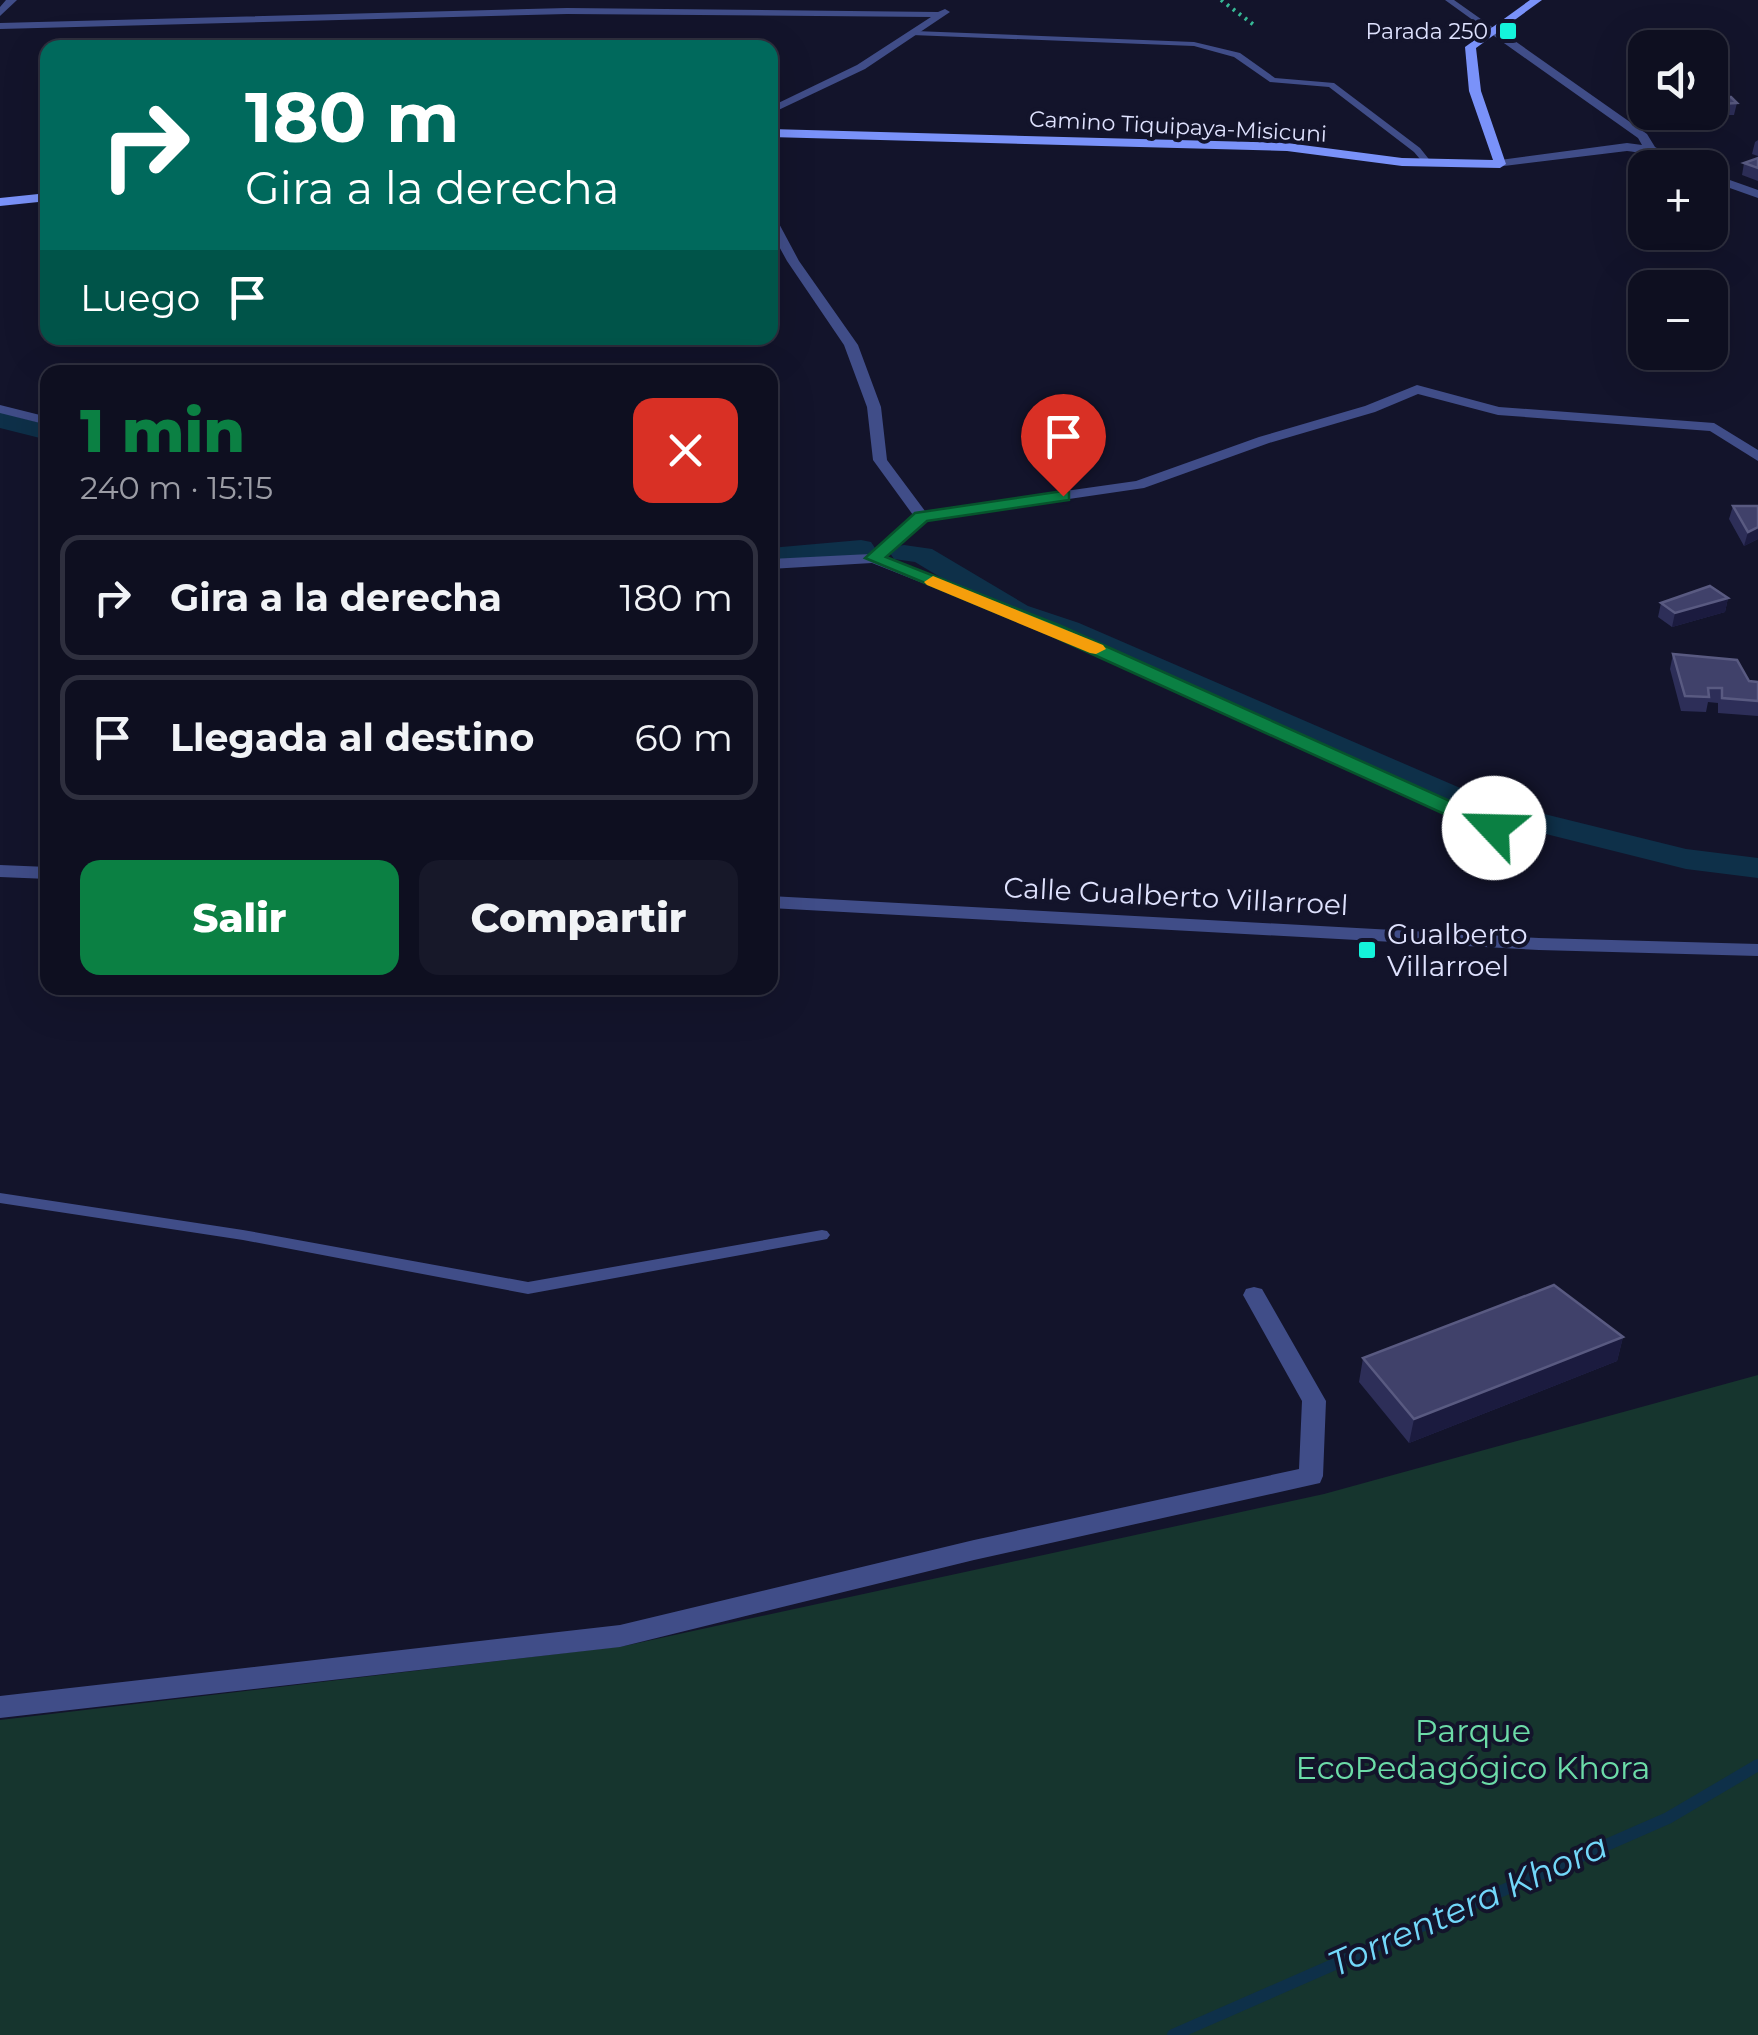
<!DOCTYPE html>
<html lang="es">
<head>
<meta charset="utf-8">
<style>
	body { margin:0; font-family:Montserrat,sans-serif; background:#171829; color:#f1f3f6; height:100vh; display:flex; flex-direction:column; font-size:38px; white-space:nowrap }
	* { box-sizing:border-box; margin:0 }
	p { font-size:32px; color:#9b9ca5 }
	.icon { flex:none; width:55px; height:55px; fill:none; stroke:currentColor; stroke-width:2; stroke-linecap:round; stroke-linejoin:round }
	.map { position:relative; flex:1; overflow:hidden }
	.drawer { position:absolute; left:40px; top:365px; width:738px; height:630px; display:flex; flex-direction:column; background:#0e0f20; border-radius:20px; box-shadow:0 10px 40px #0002,0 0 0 2px #2e2f3e }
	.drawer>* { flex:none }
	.guide { position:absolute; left:40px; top:40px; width:738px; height:305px; border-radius:20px; box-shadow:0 10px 40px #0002,0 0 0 2px #2e2f3e; background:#00695c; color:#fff; overflow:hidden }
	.controls { position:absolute; left:1628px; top:30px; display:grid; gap:20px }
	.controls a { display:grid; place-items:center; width:100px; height:100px; border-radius:20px; background:#0e0f20; box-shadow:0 10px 40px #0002,0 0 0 2px #2e2f3e; font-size:50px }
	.pin { position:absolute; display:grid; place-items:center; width:85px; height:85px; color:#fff; margin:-102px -42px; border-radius:50% 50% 50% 0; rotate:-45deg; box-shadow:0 0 10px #0007 }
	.pin .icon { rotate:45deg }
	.me { position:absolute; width:110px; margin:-55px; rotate:294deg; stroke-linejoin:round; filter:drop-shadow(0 0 8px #0008) }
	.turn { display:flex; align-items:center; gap:35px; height:210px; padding:0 40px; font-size:45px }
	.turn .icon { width:130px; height:130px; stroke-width:2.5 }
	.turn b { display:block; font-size:70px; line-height:85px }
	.then { display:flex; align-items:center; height:95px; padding:0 40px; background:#0003; gap:20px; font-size:38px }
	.round { display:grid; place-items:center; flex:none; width:105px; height:105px; border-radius:20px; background:#171829 }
	.summary { display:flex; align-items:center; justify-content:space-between; height:170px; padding:0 40px }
	h1 { font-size:60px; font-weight:800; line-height:75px; color:#0b8043 }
	.button { display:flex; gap:20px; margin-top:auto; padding:20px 40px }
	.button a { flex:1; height:115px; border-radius:20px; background:#0b8043; color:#fff; font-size:40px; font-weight:800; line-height:115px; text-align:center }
	.button a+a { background:#171829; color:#f1f3f6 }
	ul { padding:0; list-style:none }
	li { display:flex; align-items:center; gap:30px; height:125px; margin:0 20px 15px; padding:0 20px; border:5px solid #2e2f3e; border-radius:20px }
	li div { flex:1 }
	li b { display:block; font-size:38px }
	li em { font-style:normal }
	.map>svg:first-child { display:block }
</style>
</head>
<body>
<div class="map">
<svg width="1758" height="2035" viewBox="0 0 1758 2035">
	<rect width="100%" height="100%" fill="#13142b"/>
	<!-- green -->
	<path fill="#16352e" d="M1758 1375V2035H0V1720L624 1646 1324 1494Z"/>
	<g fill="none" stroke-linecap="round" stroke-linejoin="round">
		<!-- stream -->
		<path stroke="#0e3049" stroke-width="12" d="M1173 2035 1668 1818 1758 1765"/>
		<!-- canal -->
		<path fill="#0e3049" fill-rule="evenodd" d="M0 412 48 425V440L0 428Z
			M861 540 871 542 875 548 871 554 770 564V548Z
			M904 545 932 549 1028 606 1079 623 1488 800 1686 849 1758 858V878L1686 869 1466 814 1059 635 1008 618 915 562 894 559 890 553 894 547Z"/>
		<!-- path -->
		<path stroke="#37b996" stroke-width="4" stroke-dasharray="2.5 5" stroke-linecap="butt" d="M1221 0 1254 25"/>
		<!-- lane -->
		<path fill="#404d88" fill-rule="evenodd" d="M1445 0H1454L1495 29 1488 31Z
			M915 31 1194 42 1240 53 1275 78 1334 83 1420 148 1432 163 1425 165 1414 152 1329 87 1270 82 1234 57 1194 46 912 35V31Z
			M0 1193 243 1230 528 1282 822 1230 827 1231 830 1235 827 1239 822 1240 528 1294 243 1240 0 1203Z"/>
		<!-- street -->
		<path fill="#404d88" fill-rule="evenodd" d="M6 0H17L0 16V7Z
			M567 8 938 12 945 9 950 12 865 69 770 114V107L857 65 931 17 567 14 0 29V23Z
			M1487 27H1495L1647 134 1655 147 1694 168C1670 168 1651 153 1627 151L1496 167V161L1500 160 1627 143 1642 145 1638 138 1487 31Z
			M1710 173 1758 190V198L1710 181Z
			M770 214 776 218 799 261 858 345 881 407 887 460 925 511 1136 481 1259 437 1365 406 1417 385 1499 407 1714 423 1758 450V461L1710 431 1498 415 1418 394 1375 412 1269 443 1144 488 926 520 885 557 1061 627 1503 828 1500 832H1488L1049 633 872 563 770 569V559L870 554 913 515 873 460 867 407 844 345 787 261 770 230Z
			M0 405 48 417V425L0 413Z
			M0 865 48 867V879L0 877Z
			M770 896 1539 938 1758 944V956L1539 950 770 908Z
			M1254 1287 1262 1289 1326 1401 1323 1476 1320 1483 974 1560 620 1647 0 1718V1696L620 1625 974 1540 1299 1469 1302 1401 1243 1295 1246 1289Z"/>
		<!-- secondary -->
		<path fill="#7a92f9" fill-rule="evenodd" d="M1530 0H1542L1476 48 1481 91 1506 164 1500 168 1402 166 1287 151 770 137V129L1287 143 1402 158 1493 160 1469 91 1465 47Z
			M48 193V201L0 206V198Z"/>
	</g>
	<!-- wall -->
	<path fill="#2d2e58" d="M1715 97 1737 103 1734 115H1719L1713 109Z
		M1645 101V112H1698L1695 124 1661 128 1640 113 1642 102Z
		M1758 140V156L1752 154 1755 142Z
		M1758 158V181L1742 175 1744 163Z
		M1758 505V539L1744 546 1729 519 1733 506H1758Z
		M1728 598 1725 612 1672 627 1658 617 1661 603Z
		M1673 654 1749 681 1758 682V716L1718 713V703L1708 702 1706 712 1681 711 1670 669Z
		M1623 1337 1617 1361 1409 1443 1359 1382 1363 1358Z"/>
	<!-- shaded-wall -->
	<path fill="#1b1b3f" d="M1698 112 1695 124 1661 128 1663 116Z
		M1758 527V539L1744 546 1748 532Z
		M1728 598 1725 612 1672 627 1675 613Z
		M1623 1337 1617 1361 1409 1443 1414 1419Z"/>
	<!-- building -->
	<path fill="#40416a" stroke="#595a81" stroke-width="2.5" d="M1715 97H1731L1737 103 1721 104Z
		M1658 112H1694L1663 116Z
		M1758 158V168L1744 163Z
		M1733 506H1758V527L1748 532Z
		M1710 586 1728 598 1675 613 1661 603Z
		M1673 654 1737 660 1749 681 1758 682V701L1722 698V688H1708L1709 697 1685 696Z
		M1554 1285 1623 1337 1414 1419 1363 1358Z"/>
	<!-- route -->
	<path fill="#0b8043" stroke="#07532c" stroke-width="2.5" d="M1063 491 1069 492V500L927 521 886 557 1061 626 1501 824 1504 828 1501 833H1486L1048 634 865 558 915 513Z"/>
	<!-- slow -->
	<path fill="#f59e0b" d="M933 576 1103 645 1106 649 1096 654 1090 653 927 585 924 582Z"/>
	<!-- markers -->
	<g fill="#14f4db" stroke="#13142b" stroke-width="4">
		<rect x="1498" y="21" width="20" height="20" rx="5"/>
		<rect x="1357" y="940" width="20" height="20" rx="5"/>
	</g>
	<g text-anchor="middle" stroke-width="8" stroke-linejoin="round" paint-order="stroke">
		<!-- far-poi labels -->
		<g font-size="22" fill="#dfe2fe" stroke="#13142b" text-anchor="end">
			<text x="1488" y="39">Parada 250</text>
		</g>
		<!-- far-street labels -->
		<g font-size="22" fill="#dfe2fe" stroke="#13142b">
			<text transform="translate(1178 126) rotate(3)" y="8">Camino Tiquipaya-Misicuni</text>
		</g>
		<!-- street labels -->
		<g font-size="28" fill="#dfe2fe" stroke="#13142b">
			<text transform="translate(1176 896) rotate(3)" y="10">Calle Gualberto Villarroel</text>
		</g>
		<!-- poi labels -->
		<g font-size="28" fill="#dfe2fe" stroke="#13142b" text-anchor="start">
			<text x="1387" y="944">Gualberto<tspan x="1387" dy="32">Villarroel</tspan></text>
		</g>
		<!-- near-park labels -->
		<g font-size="32" fill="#6cdca8" stroke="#13142b">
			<text x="1473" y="1742">Parque<tspan x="1473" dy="37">EcoPedagógico Khora</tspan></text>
		</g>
		<!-- near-water labels -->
		<g font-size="35" font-style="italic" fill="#72d7f9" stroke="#13142b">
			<text transform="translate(1468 1905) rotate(-24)" y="12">Torrentera Khora</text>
		</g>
	</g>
</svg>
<div class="controls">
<a><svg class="icon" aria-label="sound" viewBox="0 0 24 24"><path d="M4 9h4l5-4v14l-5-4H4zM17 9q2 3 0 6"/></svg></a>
<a>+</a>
<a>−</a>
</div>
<div class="pin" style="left:1063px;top:496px;background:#d93025"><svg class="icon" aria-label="arrive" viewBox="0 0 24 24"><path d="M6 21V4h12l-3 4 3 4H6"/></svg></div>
<svg class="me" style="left:1494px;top:828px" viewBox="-20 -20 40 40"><circle r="19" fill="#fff"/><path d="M0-13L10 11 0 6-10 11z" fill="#0b8043"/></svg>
<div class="guide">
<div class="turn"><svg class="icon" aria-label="right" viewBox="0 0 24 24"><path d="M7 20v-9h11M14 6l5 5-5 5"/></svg><div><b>180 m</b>Gira a la derecha</div></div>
<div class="then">Luego<svg class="icon" aria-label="arrive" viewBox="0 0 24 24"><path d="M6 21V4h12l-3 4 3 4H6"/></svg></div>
</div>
<section class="drawer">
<div class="summary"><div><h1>1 min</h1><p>240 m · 15:15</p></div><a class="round" style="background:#d93025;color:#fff"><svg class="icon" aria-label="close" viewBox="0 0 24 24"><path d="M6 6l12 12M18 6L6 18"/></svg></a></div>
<ul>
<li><svg class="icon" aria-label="right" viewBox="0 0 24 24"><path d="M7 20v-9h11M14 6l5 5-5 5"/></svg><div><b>Gira a la derecha</b></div><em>180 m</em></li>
<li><svg class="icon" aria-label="arrive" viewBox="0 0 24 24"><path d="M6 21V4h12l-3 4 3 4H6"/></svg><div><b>Llegada al destino</b></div><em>60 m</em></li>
</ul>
<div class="button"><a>Salir</a><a>Compartir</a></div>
</section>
</div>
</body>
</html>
